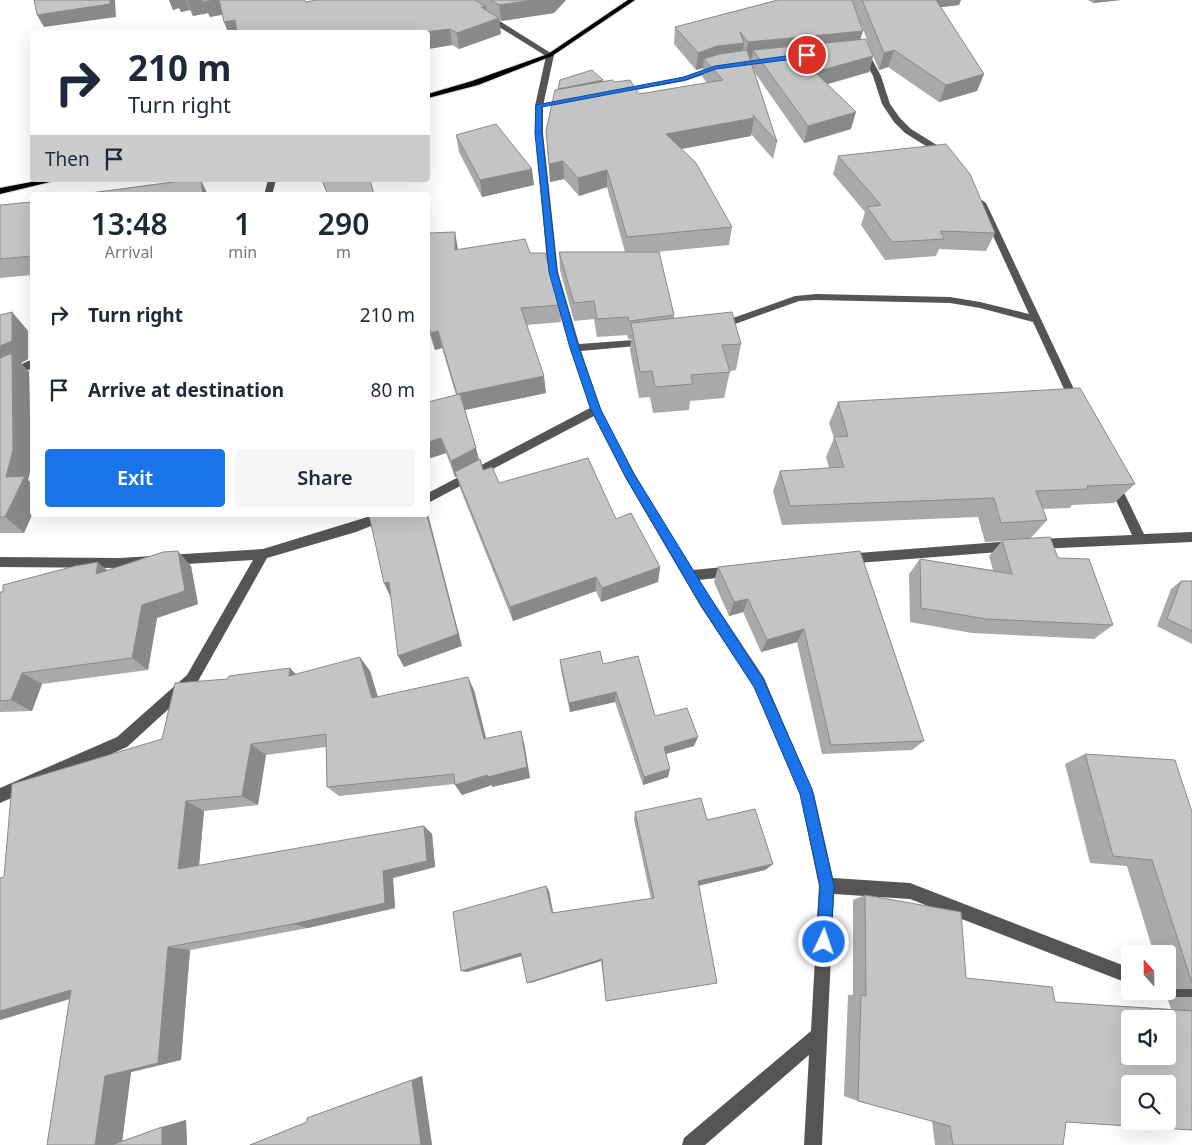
<!DOCTYPE html>
<html lang="en">
<head>
<meta charset="utf-8">
<style>
	body { margin:0; font-family:"Noto Sans",sans-serif; background:#f6f6f7; color:#1f2937; height:100vh; display:flex; flex-direction:column; font-size:19px; white-space:nowrap }
	* { box-sizing:border-box; margin:0 }
	p { font-size:16px; color:#747a83 }
	.icon { flex:none; width:28px; height:28px; fill:none; stroke:currentColor; stroke-width:2; stroke-linecap:round; stroke-linejoin:round }
	.map { position:relative; flex:1; overflow:hidden }
	.panel { position:absolute; left:30px; top:192px; width:400px; height:325px; display:flex; flex-direction:column; background:#fff; border-radius:5px; box-shadow:0 5px 20px #0002 }
	.panel>* { flex:none }
	.guide { position:absolute; left:30px; top:30px; width:400px; height:152px; border-radius:5px; box-shadow:0 5px 20px #0002; background:#fff; color:#1f2937; overflow:hidden }
	.needle { width:32px; rotate:339deg }
	.controls { position:absolute; left:1121px; top:945px; display:grid; gap:10px }
	.controls a { display:grid; place-items:center; width:55px; height:55px; border-radius:5px; background:#fff; box-shadow:0 5px 20px #0002; font-size:25px }
	.pin { position:absolute; display:grid; place-items:center; width:42px; height:42px; color:#fff; margin:-21px; border:2px solid #fff; border-radius:50%; box-shadow:0 1px 5px #0007 }
	.me { position:absolute; width:55px; margin:-28px; rotate:3deg; stroke-linejoin:round; filter:drop-shadow(0 0 4px #0008) }
	.turn { display:flex; align-items:center; gap:18px; height:105px; padding:0 15px; font-size:22px }
	.turn .icon { width:65px; height:65px; stroke-width:2.5 }
	.turn b { display:block; font-size:35px; line-height:42px }
	.then { display:flex; align-items:center; height:48px; padding:0 15px; background:#0003; gap:10px; font-size:19px }
	.eta { display:flex; justify-content:space-evenly; align-items:center; height:85px; text-align:center }
	.eta b { font-size:30px; font-weight:600; line-height:35px }
	.button { display:flex; gap:10px; margin-top:auto; padding:10px 15px }
	.button a { flex:1; height:58px; border-radius:5px; background:#1a73e8; color:#fff; font-size:20px; font-weight:600; line-height:58px; text-align:center }
	.button a+a { background:#f6f6f7; color:#1f2937 }
	ul { padding:0; list-style:none }
	li { display:flex; align-items:center; gap:15px; height:75px; padding:0 15px }
	li div { flex:1 }
	li b { display:block; font-size:19px }
	li em { font-style:normal }
	.map>svg:first-child { display:block }
</style>
</head>
<body>
<div class="map">
<svg width="1192" height="1145" viewBox="0 0 1192 1145">
	<rect width="100%" height="100%" fill="#fff"/>
	<g fill="none" stroke-linecap="round" stroke-linejoin="round">
		<defs>
			<path id="major" d="M628 0H635L552 56 478 85 428 98V94L472 81 548 54Z
				M42 180H58L0 194V188Z"/>
		</defs>
		<!-- major casing -->
		<use href="#major" stroke="#dbdbdb" stroke-width="2"/>
		<!-- minor -->
		<path fill="#555" fill-rule="evenodd" d="M455 0H463L498 20 554 55 543 106V133L558 272 579 344 647 339 652 342 647 345 581 351 601 410 634 473 693 570 733 566 737 567 739 571 737 575 733 576 699 580 764 678 814 794 833 878 910 883 1130 968V984L910 899 834 894 822 1145H804L809 1055 705 1145H682L684 1138 811 1031 819 886 800 794 754 687 701 607 626 479 594 416 428 503V493L590 408 570 348 548 272 535 133V106L546 56Z
			M863 48 867 50 881 76 890 104 900 118 911 129 948 152V156H942L905 133 894 122 882 104 873 76 859 50Z
			M717 65H720V69L685 81 618 93 614 91 683 77Z
			M268 180H276L272 195H264Z
			M982 200 986 203 1081 404 1080 407H1072L1071 404 1033 322 980 308 950 303 816 300 799 301 724 328 720 329 715 326 716 324 795 296 816 294 950 297 980 302 1029 314 978 203Z
			M28 361H32V368L0 383V375Z
			M1114 478 1118 480 1144 534 1192 532V542L1037 549 1033 548 1031 544 1033 540 1037 539 1132 535 1108 483Z
			M374 515H393L391 518 356 532 267 558 197 683 127 747 0 803V788L117 737 187 675 253 560 120 568 0 567V557L120 558 263 549Z
			M1012 541 1016 542 1018 546 1016 550 1012 551 845 564 841 563 839 559 841 555 845 554Z
			M1168 980 1192 986V1002L1162 994 1161 991H1168Z"/>
		<!-- major -->
		<use href="#major" fill="#000" fill-rule="evenodd"/>
	</g>
	<!-- wall -->
	<path fill="#a9a9a9" fill-rule="evenodd" d="M169 0H304L306 2 316 0H566L554 13 501 21 499 20 501 34 459 49 452 45 428 49V32H228L222 15 210 17 208 13 193 16 190 10 181 12 179 8 173 10Z
		M777 0H961L959 5 941 7 984 74 977 91 939 102 888 67 879 70 873 56 869 72 827 84 851 129 804 143 753 70 777 142 773 159 751 134V136L681 149 732 227 729 245 656 252 674 315V318L741 344 736 370 730 371 724 398 690 401 689 410 653 413 650 397 639 398 630 350 631 339H628L627 335 597 337 594 319 574 321 560 270 559 252H625L607 187 579 196 564 179 550 182 546 131 603 81 615 82 639 94 707 83 702 76 703 68 696 70 674 44 675 27ZM861 24 873 56 861 39Z
		M1088 0H1121L1093 3Z
		M456 135 534 185 482 197 459 152Z
		M838 156 995 233 986 251 939 249 936 256 885 260 861 225 865 212 833 174Z
		M32 202V275L0 278V205Z
		M428 233 458 250 530 253 560 305 561 322 527 325 546 393 465 410 476 448 479 460 483 470 499 483 616 519 660 567 658 582 601 602 596 591 513 621 460 488 457 476 455 477 446 453 428 459V402L456 395 442 348 435 350 428 330Z
		M12 312 28 331V359L21 363 29 372 31 467 28 480 32 484V515L24 533H0V315Z
		M838 402 1135 484 1114 503 1072 505 1070 508 1043 509 1047 520 1030 539 1058 558 1113 625 1094 639 972 633 910 622 909 574 920 559 993 570 989 556 1002 541 985 542 978 517 782 525 773 491 780 471 829 468 826 457 834 438 829 423Z
		M860 551 924 741 912 750 822 754 797 642 761 652 743 612 729 616 714 582 718 567Z
		M191 566 198 604 157 618 148 670 42 684 32 711 0 712V592L108 571Z
		M1181 581H1192V644L1157 626 1171 589Z
		M560 660 603 664 655 716 694 746 666 754 668 777 643 785 615 702 570 712 561 670Z
		M290 668 296 674 370 671 378 697 474 690 486 738 524 743 530 778 492 787V785L462 795 455 784 339 796 327 787 326 747 266 755 258 805 204 811 199 866 424 826 432 834 435 867 393 878 395 908 308 928 190 950 181 1060 131 1072 122 1141 162 1127 186 1120 187 1145H47L70 999 0 1020V878L4 877 162 739 228 679Z
		M1085 754 1192 812V989H1168V954H1154L1127 866 1090 863 1065 764Z
		M635 812 707 820 773 864 765 870 699 885 606 1001 601 961 530 983 522 956 467 972 546 886 549 891 553 913 651 899 634 820Z
		M865 895 966 978 1055 1002 1171 1009 1167 997H1192V1130L1066 1122 1063 1145H935L932 1121 858 1101 844 1096 848 995H853V900Z
		M422 1076 432 1145H249L307 1122V1118L323 1112Z"/>
	<!-- shaded-wall -->
	<path fill="#898989" d="M110 0H115L116 17 44 27 37 15Z
		M169 0H176L179 8 173 10Z
		M176 0H186L190 10 181 12Z
		M187 0H202L208 13 193 16Z
		M211 0H219L224 14 210 17 203 2Z
		M533 0H566L554 13 501 21 499 5Z
		M929 0H961L959 5 926 9Z
		M1095 0H1121L1093 3Z
		M481 7H486L488 22 499 18 501 34 459 49 457 33Z
		M235 20 239 32H228L224 22Z
		M450 29 452 45 428 49V32H425Z
		M863 31 858 47 753 50 752 58 745 59 748 42Z
		M744 43 742 59H704L703 68 696 70 698 53 717 46Z
		M894 50 888 67 879 70 884 53Z
		M873 56 869 72 811 89 815 72Z
		M984 74 977 91 939 102 946 85Z
		M603 80V90L558 98V89Z
		M856 112 851 129 804 143 808 126Z
		M754 118 751 136 665 152 666 134Z
		M563 161 564 179 550 182 549 164Z
		M532 169 534 185 482 197 480 180Z
		M607 170V187L579 196 578 178Z
		M201 180 208 195H203Z
		M455 232 458 249V268L455 250Z
		M12 312 28 331V359L21 363 29 372 31 467 28 480 32 484V515L24 533 5 517 6 477 0 373V346Z
		M438 331 442 348 435 350 431 333Z
		M544 376 546 393 460 411 457 394Z
		M441 438 446 453 428 459V442Z
		M476 448 480 464 455 472 457 476 455 477 451 461Z
		M428 514 462 646 404 667 398 656Z
		M178 551 191 566 198 604 157 618 148 670 132 658 142 605Z
		M98 562 114 576 96 574Z
		M660 567 658 582 601 602 602 588Z
		M596 577V591L513 621 510 607Z
		M389 582 396 595 390 596 384 583Z
		M748 599 743 612 729 616 734 602Z
		M804 629 797 642 761 652 767 640Z
		M360 657 370 671 382 711 372 698Z
		M290 668 303 682 289 676Z
		M22 673 42 684 32 711 11 700Z
		M468 677 474 690 489 750 484 739Z
		M616 692 615 702 570 712 569 703Z
		M521 731 524 743 530 778 492 787V785L462 795 455 785Z
		M698 737 694 746 662 755 664 747Z
		M251 744 266 755 258 805 242 796Z
		M670 769 668 777 643 785 644 777Z
		M186 801 204 811 198 876 178 869Z
		M424 826 432 834 435 867 393 878 395 908 308 928 293 924 383 871Z
		M773 864 765 870 693 887 698 881Z
		M546 886 549 891 554 917 552 913Z
		M168 947 190 950 181 1060 131 1072 122 1143 116 1145H95L105 1076Z
		M521 953 524 955 467 972 461 971Z
		M602 959 601 961 530 983H527Z
		M71 990H98L0 1020V1011Z
		M422 1076 432 1145H421L412 1080Z
		M186 1120 187 1145H162V1127Z"/>
	<!-- building -->
	<path fill="#c4c4c4" stroke="#898989" fill-rule="evenodd" d="M34 0H110V4L37 15Z
		M219 0H304L306 2 316 0H475L486 7H481L499 18 457 33 450 29 425 32H237L235 20 224 22Z
		M491 0H533L499 5Z
		M778 0H852L863 31 748 42 740 32 744 43 717 46 698 53 675 27Z
		M862 0H936L984 74 946 85 894 50 884 53Z
		M866 39 873 56 815 72 856 112 808 126 753 50Z
		M747 50 777 142 753 115 754 118 666 134 696 163 732 227 627 237 607 170 578 178 563 161 549 164 546 131 555 90 612 80 615 82 630 80 639 94 723 80 704 59 719 54Z
		M592 70 603 80 558 89 560 80Z
		M496 124 532 169 480 180 456 135Z
		M946 144 970 174 995 233 940 231 944 239 892 242 867 207 881 205 838 156Z
		M188 180H201L203 195H76Z
		M322 180H370L374 195H328Z
		M32 202V256L0 259V205Z
		M455 232V250L525 239 530 253H545L560 305 521 308 544 376 457 394 438 331 431 333 428 324V233Z
		M559 252H659L674 315 629 321 628 317 597 319 594 301 574 303Z
		M12 312V341L0 346V315Z
		M732 312 741 344 722 345 730 372 691 375 693 384 655 387 652 371 640 372 631 323Z
		M12 353 13 450 6 477 25 476 5 517H0V358Z
		M1080 388 1135 484 1087 486 1088 489 1036 491 1047 520 1001 523 994 498 790 506 780 471 844 467 834 437 848 436 838 402Z
		M460 394 476 448 451 461 441 438 428 442V402Z
		M588 458 616 519 631 513 660 567 602 588 596 577 510 607 455 472 480 459 483 470 492 467 499 483Z
		M369 515H427L458 634 398 656 389 582 384 583Z
		M1050 537 1058 558 1089 559 1113 625 986 619 921 608 920 559 1012 574 1002 540Z
		M178 551 185 591 142 605 132 658 22 673 11 700 0 701V592H3V585L75 566 98 562 96 574 163 552Z
		M860 551 924 741 831 745 804 629 767 640 748 599 734 602 718 567Z
		M1181 581H1192V631L1167 619Z
		M600 651 603 664 638 656 655 716 687 708 698 737 664 747 670 769 644 777 616 692 569 703 560 660Z
		M360 657 372 698 468 677 484 739 521 731 527 767 488 777 487 775 455 785 454 774 327 787 326 734 251 744 242 796 186 801 178 869 424 826 427 861 383 871 385 903 293 924 168 947 158 1063 105 1076 95 1145H47L71 990 0 1011V878L4 877 12 784 162 739 175 683 228 679 229 676 290 668 289 676Z
		M1085 754 1175 760 1192 812V983L1152 860 1113 856Z
		M701 798 707 820 755 809 773 864 698 881 717 983 606 1001 602 959 527 983 521 953 461 971 453 912 546 886 552 913 654 898 635 812Z
		M865 895 961 912 966 978 1052 987 1055 1002 1192 1011V1130L1066 1122 1063 1145H953L950 1126 858 1101 861 995 866 996ZM1130 1019H1168V1056H1130ZM1130 1084H1168V1121H1130Z
		M412 1080 421 1145H250L307 1122V1118Z
		M162 1127V1145H112Z"/>
	<!-- route -->
	<path fill="#1a73e8" stroke="#114b97" d="M807 53 809 54V57L716 69 685 80 542 107V133L557 272 579 348 601 410 634 474 711 599 763 679 812 789 834 886 831 942 829 947 824 949 818 947 816 942 820 886 800 794 754 687 702 607 625 476 591 410 570 348 549 272 535 133 536 105 684 77 715 66Z"/>
</svg>
<div class="controls">
<a><svg class="needle" viewBox="-14 -14 28 28"><path d="M0-13l5 13h-10z" fill="#e53935"/><path d="M0 13l5-13h-10z" fill="#747a83"/></svg></a>
<a><svg class="icon" aria-label="sound" viewBox="0 0 24 24"><path d="M4 9h4l5-4v14l-5-4H4zM17 9q2 3 0 6"/></svg></a>
<a><svg class="icon" aria-label="search" viewBox="0 0 24 24"><circle cx="10" cy="10" r="6"/><path d="M15 15l6 6"/></svg></a>
</div>
<div class="pin" style="left:807px;top:55px;background:#d93025"><svg class="icon" aria-label="arrive" viewBox="0 0 24 24"><path d="M6 21V4h12l-3 4 3 4H6"/></svg></div>
<svg class="me" style="left:824px;top:942px" viewBox="-20 -20 40 40"><circle r="17" fill="#1a73e8" stroke="#fff" stroke-width="3"/><path d="M0-11L8 9 0 5-8 9z" fill="#fff"/></svg>
<div class="guide">
<div class="turn"><svg class="icon" aria-label="right" viewBox="0 0 24 24"><path d="M7 20v-9h11M14 6l5 5-5 5"/></svg><div><b>210 m</b>Turn right</div></div>
<div class="then">Then<svg class="icon" aria-label="arrive" viewBox="0 0 24 24"><path d="M6 21V4h12l-3 4 3 4H6"/></svg></div>
</div>
<section class="panel">
<div class="eta">
<div><b>13:48</b><p>Arrival</p></div>
<div><b>1</b><p>min</p></div>
<div><b>290</b><p>m</p></div>
</div>
<ul>
<li><svg class="icon" aria-label="right" viewBox="0 0 24 24"><path d="M7 20v-9h11M14 6l5 5-5 5"/></svg><div><b>Turn right</b></div><em>210 m</em></li>
<li><svg class="icon" aria-label="arrive" viewBox="0 0 24 24"><path d="M6 21V4h12l-3 4 3 4H6"/></svg><div><b>Arrive at destination</b></div><em>80 m</em></li>
</ul>
<div class="button"><a>Exit</a><a>Share</a></div>
</section>
</div>
</body>
</html>
